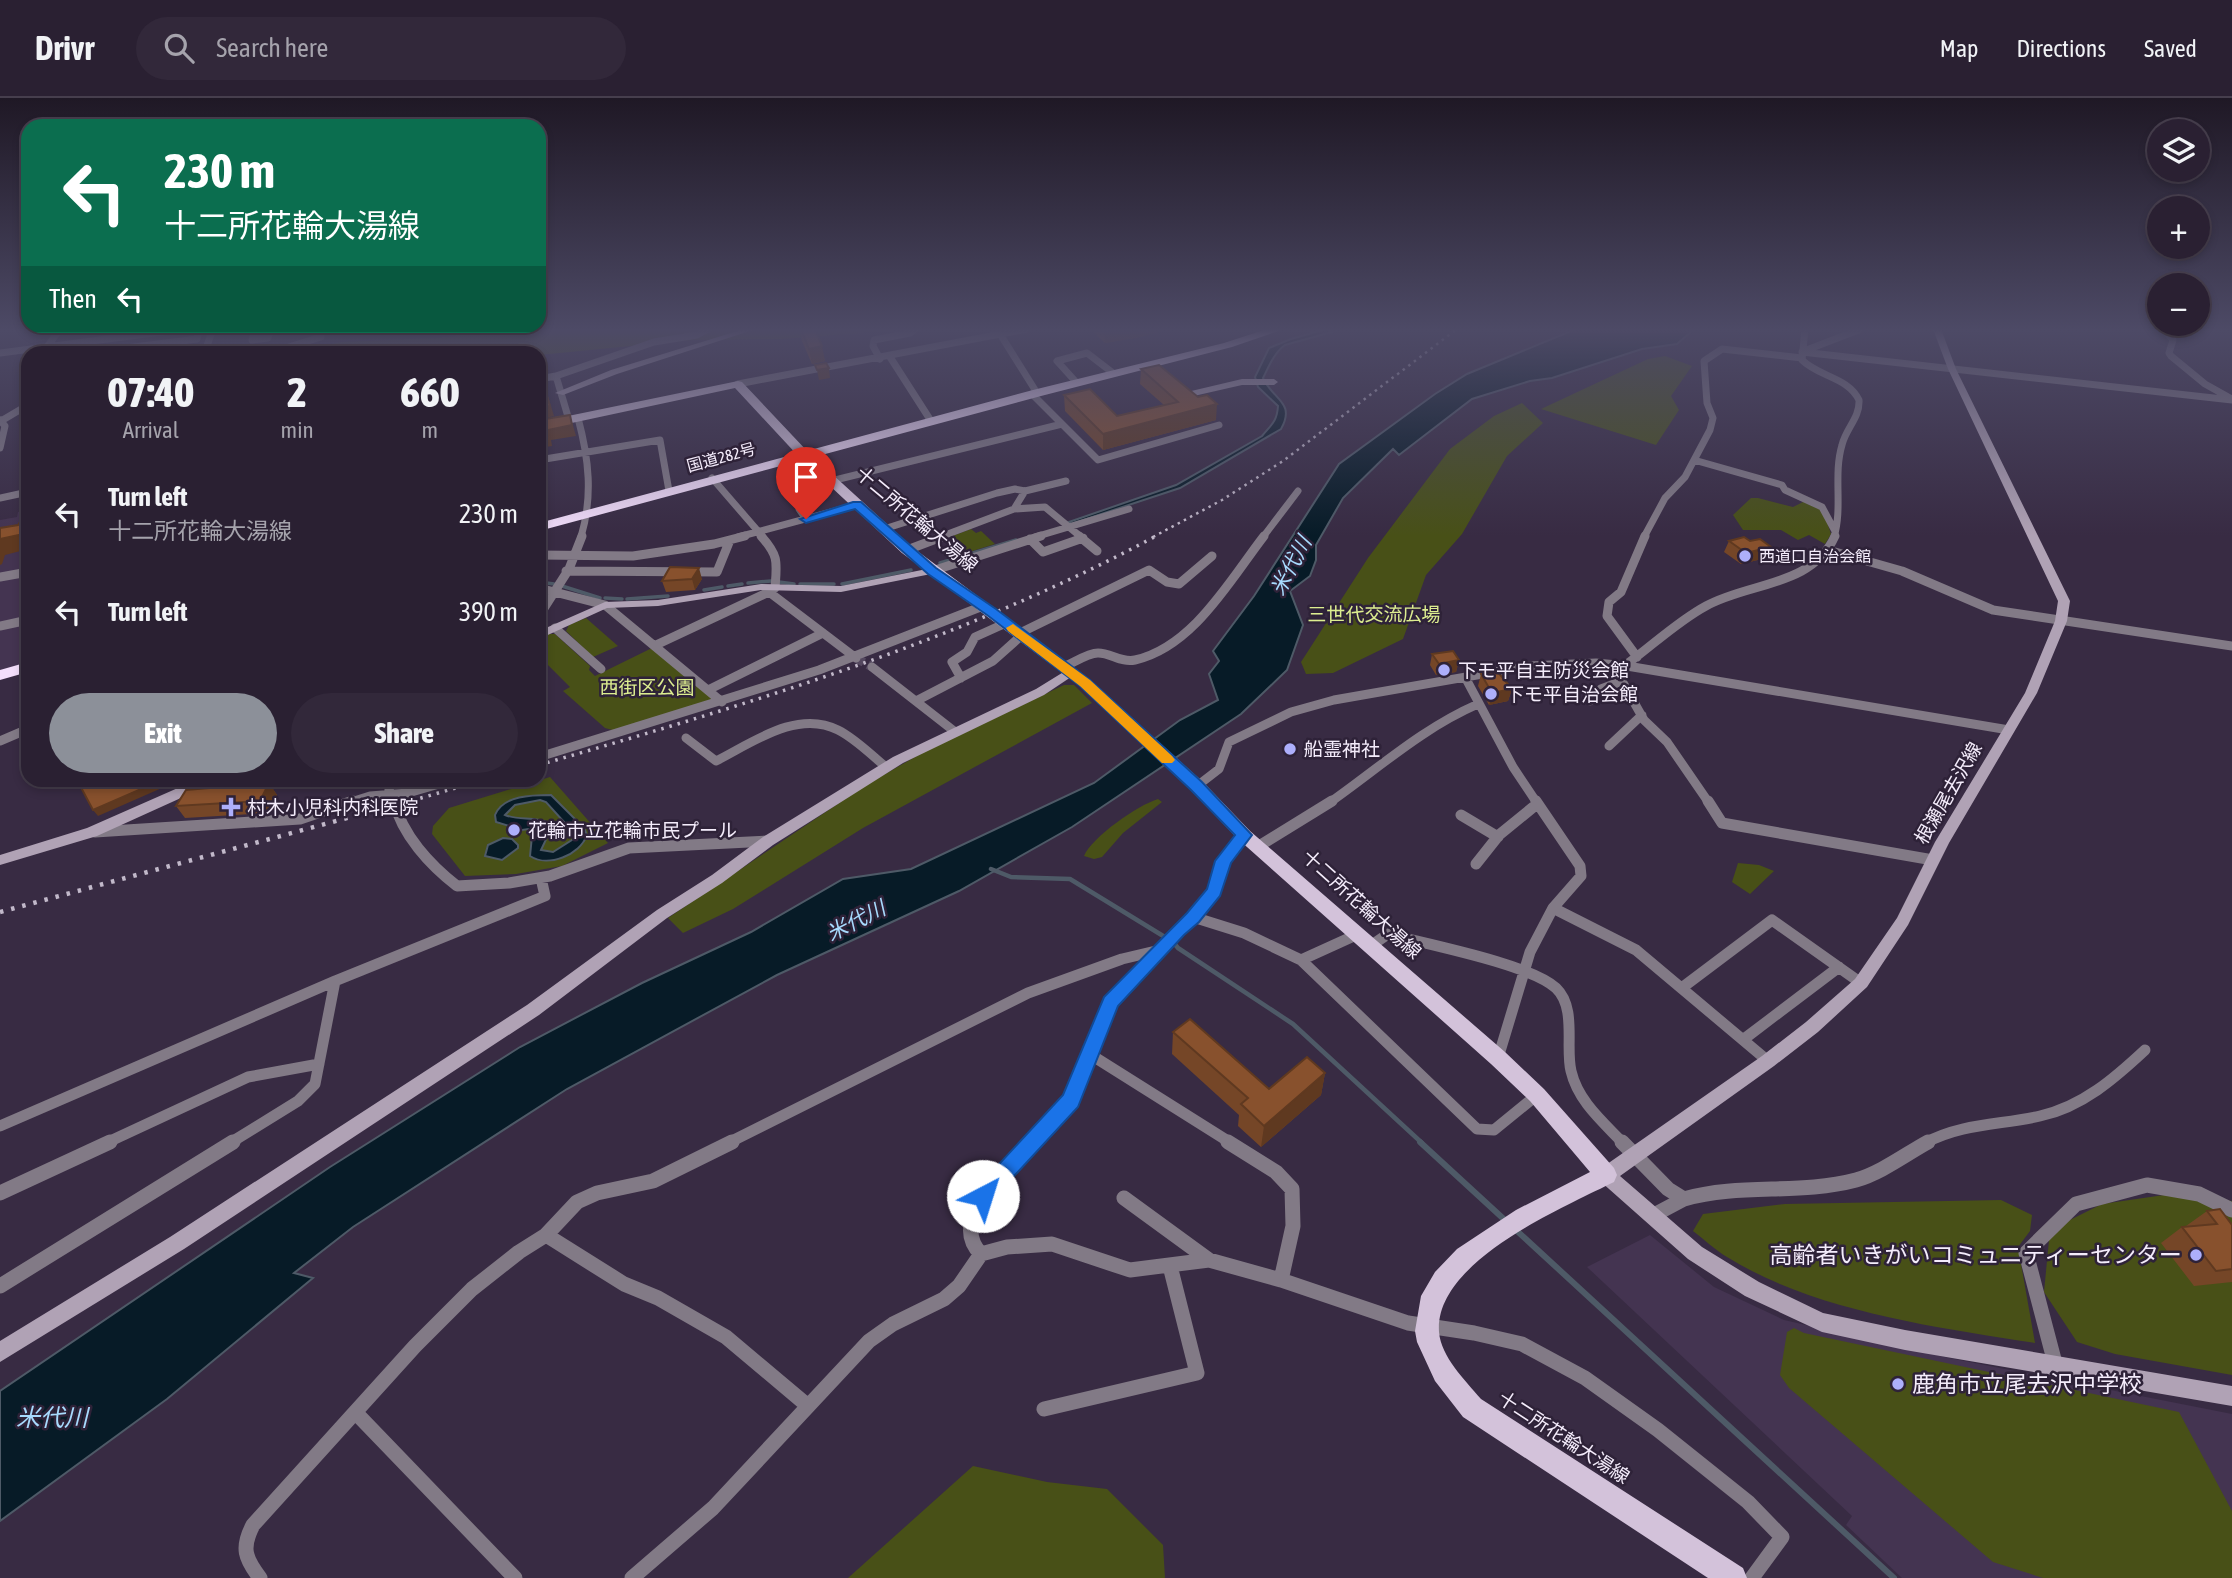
<!DOCTYPE html>
<html lang="en">
<head>
<meta charset="utf-8">
<style>
	body { margin:0; font-family:"Asap Condensed","Noto Sans JP",sans-serif; background:#32283a; color:#f1f3f6; height:100vh; display:flex; flex-direction:column; font-size:26px; white-space:nowrap }
	* { box-sizing:border-box; margin:0 }
	p { font-size:23px; color:#a5a3ac }
	.icon { flex:none; width:38px; height:38px; fill:none; stroke:currentColor; stroke-width:2; stroke-linecap:round; stroke-linejoin:round }
	.map { position:relative; flex:1; overflow:hidden }
	.panel { position:absolute; left:21px; top:248px; width:525px; height:441px; display:flex; flex-direction:column; background:#2a2032; border-radius:21px; box-shadow:0 4px 10px #0003,0 0 0 2px #463e4d }
	.panel>* { flex:none }
	.banner { position:absolute; left:21px; top:21px; width:525px; height:214px; border-radius:21px; box-shadow:0 4px 10px #0003,0 0 0 2px #463e4d; background:#0b6e4f; color:#fff; overflow:hidden }
	.fabs { position:absolute; left:2147px; top:21px; display:grid; gap:14px }
	.fabs a { display:grid; place-items:center; width:63px; height:63px; border-radius:50%; background:#2a2032; box-shadow:0 4px 10px #0003,0 0 0 2px #463e4d; font-size:35px }
	.pin { position:absolute; display:grid; place-items:center; width:60px; height:60px; color:#fff; margin:-72px -30px; border-radius:50% 50% 50% 0; rotate:-45deg; box-shadow:0 0 7px #0007 }
	.pin .icon { rotate:45deg }
	.me { position:absolute; width:77px; margin:-38px; rotate:40deg; stroke-linejoin:round; filter:drop-shadow(0 0 5px #0008) }
	.turn { display:flex; align-items:center; gap:24px; height:147px; padding:0 28px; font-size:32px }
	.turn .icon { width:91px; height:91px; stroke-width:2.5 }
	.turn b { display:block; font-size:49px; line-height:60px }
	.then { display:flex; align-items:center; height:66px; padding:0 28px; background:#0003; gap:14px; font-size:26px }
	.eta { display:flex; justify-content:space-evenly; align-items:center; height:119px; text-align:center }
	.eta b { font-size:42px; font-weight:800; line-height:49px }
	.button { display:flex; gap:14px; margin-top:auto; padding:14px 28px }
	.button a { flex:1; height:80px; border-radius:42px; background:#8c9099; color:#fff; font-size:28px; font-weight:800; line-height:80px; text-align:center }
	.button a+a { background:#32283a; color:#f1f3f6 }
	ul { padding:0; list-style:none }
	li { display:flex; align-items:center; gap:21px; height:98px; padding:0 28px }
	li div { flex:1 }
	li b { display:block; font-size:26px }
	li em { font-style:normal }
	header { display:flex; align-items:center; gap:42px; box-sizing:border-box; height:98px; padding:0 35px; background:#2a2032; border-bottom:2px solid #463e4d }
	header strong { font-size:33px }
	nav { display:flex; gap:38px; margin-inline-start:auto; font-size:24px }
	.search { width:490px; height:63px; background:#32283a; display:flex; align-items:center; gap:18px; box-sizing:border-box; padding:0 24px; border-radius:38px; color:#a5a3ac; font-size:26px }
	.map>svg:first-child { display:block }
</style>
</head>
<body>
<header>
<strong>Drivr</strong>
<div class="search"><svg class="icon" aria-label="search" viewBox="0 0 24 24"><circle cx="10" cy="10" r="6"/><path d="M15 15l6 6"/></svg>Search here</div>
<nav><a>Map</a><a>Directions</a><a>Saved</a></nav>
</header>
<div class="map">
<svg width="2232" height="1480" viewBox="0 0 2232 1480">
	<rect width="100%" height="100%" fill="#382b43"/>
	<!-- built -->
	<path fill="#443451" d="M28 412V569L0 577V422L17 419 18 414Z
		M1650 1137 1714 1189 1784 1222 1949 1260 2232 1316V1480H1902L1846 1427 1852 1418 1587 1169Z"/>
	<!-- green -->
	<path fill="#485017" d="M510 231H910L781 241 692 242 539 257 279 256 342 244 439 240Z
		M1665 258 1692 268 1671 298 1679 312 1656 347 1541 311 1648 261Z
		M1522 305 1543 325 1507 358 1462 436 1426 477 1403 541 1333 575 1306 576 1301 564 1368 460 1450 351 1494 318Z
		M1751 400H1758L1793 409 1807 402 1823 412 1831 436 1825 446 1809 437 1798 442 1781 432H1743L1733 417Z
		M971 431 976 435 981 433 995 446 966 455 950 439Z
		M586 520 618 548 593 559 566 533 569 527Z
		M546 536H555L590 568 589 572 595 578 652 550 716 603 616 633 605 630 563 593 570 589 539 558V539Z
		M1064 587H1074L1092 605 863 730 733 811 683 835 668 820 866 687 922 655Z
		M550 679 608 745 562 768 516 776 465 778 432 736 433 728 449 710Z
		M1158 701 1162 704 1123 735 1102 759 1094 761 1084 758C1092 739 1138 707 1158 701Z
		M1738 765 1759 767 1774 773 1750 796 1732 784Z
		M2171 1096 2232 1103V1277L2115 1256 2077 1244 2044 1194 2050 1132 2102 1106Z
		M2001 1102 2032 1117 2030 1133 2018 1149 2035 1245C1935 1229 1814 1213 1727 1159 1715 1152 1704 1141 1693 1133L1703 1116 1785 1106Z
		M1794 1230 1804 1235 2179 1314 2232 1413V1480H2043L1993 1464 1789 1290 1780 1277 1787 1234Z
		M973 1368 1047 1384 1107 1391 1163 1447 1165 1480H848Z"/>
	<!-- water -->
	<path fill="#071b27" stroke="#4e5a67" stroke-width="2" fill-rule="evenodd" d="M1326 231 1332 234 1285 247C1274 255 1269 268 1263 280 1273 302 1296 304 1281 331L1180 390 1071 426 1069 424 1176 387 1262 338C1271 327 1277 324 1278 308L1258 289 1255 279 1269 250 1291 241Z
		M1576 231H1694L1677 246 1642 251 1552 280 1530 283 1472 301 1399 357 1393 351 1343 400 1316 447V462L1310 478 1290 493 1303 527 1287 572 1241 616 1072 729 959 793 777 877 567 991 353 1129 294 1175 313 1180 167 1301 0 1423V1293L330 1069 520 949 642 885 751 834 843 781 911 771 1094 685 1180 622 1218 602 1209 576 1219 563 1213 553 1254 498 1339 366 1435 296 1467 276Z
		M551 697 584 730 587 737C580 757 548 770 530 758L532 738 528 731 522 732 496 724 495 717C503 697 533 697 551 697ZM540 702 546 704 574 735 575 740 553 754 541 752 551 731 549 725C535 718 519 723 505 717L515 707Z
		M503 740 512 741 518 747V750L502 762 485 758 488 747Z"/>
	<g fill="none" stroke-linecap="round" stroke-linejoin="round">
		<!-- stream-far2 -->
		<path stroke="#4e5a67" stroke-width="3.5" d="M940 465 1016 442
			M539 484 554 486
			M779 484 794 486
			M748 485 771 483
			M800 486H834
			M842 486 911 472
			M562 488 600 500
			M728 488 742 486
			M704 492 722 489
			M605 500 622 501
			M627 501 668 498"/>
		<!-- stream-far1 -->
		<path stroke="#4e5a67" stroke-width="4.5" d="M991 771 1011 779 1070 781 1173 844 1178 850 1293 926 1422 1045"/>
		<!-- stream -->
		<path stroke="#4e5a67" stroke-width="6" d="M1420 1044 1507 1124
			M1516 1132 1894 1480"/>
		<!-- street-tunnel -->
		<path stroke="#54485f" stroke-width="9" stroke-dasharray="9 4.5" stroke-linecap="butt" d="M856 560 872 569"/>
		<!-- street-far3 -->
		<path stroke="#827a86" stroke-width="7" d="M270 231 268 240 252 242 253 239Z
			M1805 231 1802 262C1819 279 1848 279 1859 302 1860 320 1846 330 1842 347 1833 377 1843 409 1834 439
			M1000 236 1037 295
			M2168 236 2173 242 2169 255 2171 258 2205 286 2230 300
			M47 249 60 231
			M1804 253 1861 231
			M1802 254 2232 302
			M0 255 184 231
			M87 255 197 241 199 231
			M204 256 213 231
			M266 256 321 239
			M890 259 931 323
			M880 261 873 248 874 242 910 235 915 231
			M556 278 654 244 697 237 708 231
			M539 281 556 278 569 322
			M1076 284 1057 263 1087 255 1113 275
			M738 286 1027 231
			M1032 296 1098 362 1219 327
			M578 320C589 361 593 398 581 439
			M0 322 5 328 0 350
			M1 323 28 307
			M539 362 660 342 669 393
			M1694 362 1782 387 1785 392 1822 409 1835 433
			M712 380 763 439
			M831 383 1062 326
			M800 396 799 411 806 421
			M0 400 28 394
			M1014 411 1045 409 1081 439
			M884 431 997 395 1015 391 1025 393 1066 383
			M738 439 857 407
			M940 439 1014 411 1025 393
			M1035 439 1129 411
			M1263 439 1298 393
			M1644 439 1665 400 1685 379 1710 332 1713 320 1707 305 1704 263 1722 251 1802 260"/>
		<!-- street-far2 -->
		<path stroke="#827a86" stroke-width="9" d="M761 438C779 458 777 464 775 490L769 494 856 560
			M1079 438 1097 453
			M1030 441 1043 454 1083 440
			M907 452 944 438
			M1828 452 1902 473 1993 512 2232 548
			M539 457 633 458 714 446 745 438
			M566 473 717 474 730 442
			M932 473 1041 438
			M0 479 28 474
			M539 490 605 507 722 604
			M539 518 569 471 582 438
			M0 528 28 522
			M555 530 601 571
			M1020 535 1149 472 1167 484 1179 486 1212 458
			M656 547 769 494
			M1637 559 1607 518 1609 504 1621 494 1645 438
			M872 569 954 633
			M1063 569C1073 565 1088 555 1098 555 1111 555 1121 565 1135 562 1193 549 1230 482 1264 438
			M1465 579 1513 669 1537 705
			M961 580 952 564 967 554 975 539 1006 525
			M708 592 823 535
			M916 603 993 563 1022 537
			M1590 603 1601 591 1622 583
			M686 640 716 663C752 645 797 611 838 632 856 641 871 657 886 669
			M0 643 28 631
			M1609 648 1642 617
			M539 659 819 572 983 508
			M1197 688 1219 671 1229 644 1291 614 1334 602 1529 568 1596 565 1627 568 2009 632
			M392 696 394 705
			M388 697 391 682
			M348 705 370 698 408 695 453 682
			M1329 705C1379 670 1421 631 1478 606
			M1709 705 1667 644 1644 622 1618 576 1627 566C1653 547 1678 523 1706 508 1749 484 1812 489 1835 438"/>
		<!-- street-far1 -->
		<path stroke="#827a86" stroke-width="11" d="M394 703C402 737 430 767 457 788L509 785 550 778 629 750 768 743
			M1708 703 1722 725 1933 762
			M1461 717 1498 739
			M95 734 300 721 353 703
			M1259 748 1332 703
			M1476 766 1499 737 1537 706
			M1553 810 1636 852 1768 963
			M1193 819 1244 835 1301 862
			M1356 837 1301 862 1477 1031 1494 1032 1537 997
			M1369 849 1388 836C1426 846 1530 866 1556 890 1577 910 1565 949 1571 973 1578 1003 1602 1023 1623 1045
			M1683 889 1772 822 1861 885
			M1744 941 1839 869
			M1088 955 1231 1045
			M1498 960 1530 854 1553 810 1581 778 1580 768 1536 703
			M0 1028 335 883 545 798 541 780
			M106 1045 248 979 319 966
			M230 1045 298 1003 315 986 335 883
			M728 1045 1028 895 1122 861 1160 852
			M1030 1045 1071 1003 1110 904 1193 819 1214 793 1223 763 1244 737
			M1925 1045C1962 1025 2001 1027 2040 1018 2082 1009 2115 980 2145 952"/>
		<!-- street -->
		<path stroke="#827a86" stroke-width="15" d="M1228 1044 1276 1074 1292 1091 1293 1128 1281 1182
			M1622 1044 1668 1091 1684 1101C1740 1085 1800 1097 1856 1082 1881 1075 1906 1056 1928 1044
			M0 1095 110 1044
			M1124 1100 1209 1162
			M1652 1118 1684 1101
			M546 1137 624 1186 658 1200 726 1239 808 1308
			M981 1156C946 1121 1009 1067 1032 1044
			M0 1188 233 1044
			M2056 1269 2026 1155 2076 1106 2147 1087 2199 1096 2232 1112
			M1044 1311 1197 1275 1170 1168
			M356 1315 515 1480
			M260 1480C245 1460 241 1450 253 1427L415 1248 472 1191 519 1154 546 1137 577 1104 597 1095 653 1083 732 1044
			M632 1480 713 1410 869 1243 893 1226 944 1201 959 1188 981 1156 1007 1149 1052 1146 1130 1172 1209 1162 1281 1182 1408 1225 1474 1235 1522 1246 1585 1280 1658 1332 1748 1404 1782 1439 1752 1480"/>
		<!-- secondary -->
		<path fill="#b0a2b5" fill-rule="evenodd" d="M744 231H756L617 276 563 297 555 295 611 272Z
			M1933 231H1941L1956 271 2070 503 2067 523 2037 595 1949 745 1908 827 1867 889 1818 934 1774 968 1620 1078 1702 1149 1759 1184 1823 1215 1905 1232 2232 1288V1308L1905 1252 1822 1234 1745 1198 1688 1161 1600 1083 1597 1077 1600 1071 1762 958 1806 924 1855 881 1897 820 1935 744 2025 595 2055 523 2058 503 1948 271Z
			M1242 281H1274L1278 284 1274 287H1242L1185 300 1173 290 1180 288 1187 294Z
			M932 470 938 473 936 475 841 494 761 492 658 508 607 510 539 541V533L605 504 658 502 761 486 841 488Z
			M1070 570 1074 571 1076 574 1074 577 1044 597 903 665 773 747 722 785 667 820 539 917 184 1151 0 1264V1243L170 1139 527 907 657 812 712 777 763 739 893 659 1036 591Z
			M196 682H215L214 685 97 738 0 767V757L87 730Z"/>
		<!-- primary -->
		<path fill="#d3c2da" fill-rule="evenodd" d="M738 283 742 284 808 354 912 449 1090 582 1203 684 1250 733 1505 954 1544 991 1614 1070 1617 1077 1614 1084C1562 1110 1434 1164 1439 1234 1441 1259 1465 1282 1481 1301L1743 1470 1747 1480H1708L1463 1319 1435 1283 1417 1244 1415 1233 1421 1198 1435 1174 1457 1151 1516 1112 1590 1074 1530 1003 1491 966 1238 741 1191 692 1080 588 902 455 800 360 735 290 539 332V324Z"/>
		<!-- highway -->
		<path fill="#f3defb" fill-rule="evenodd" d="M1267 231H1284L1232 249 1041 298 539 433V425L1033 292 1224 245Z
			M28 564V574L0 582V572Z"/>
		<!-- rail-far2 -->
		<path stroke="#c2b9ca" stroke-width="2.5" stroke-dasharray="2.5 4.5" stroke-linecap="butt" d="M1153 439 1222 402 1283 363 1457 231"/>
		<!-- rail-far1 -->
		<path stroke="#c2b9ca" stroke-width="3.5" stroke-dasharray="2.5 6" stroke-linecap="butt" d="M539 667C749 606 963 542 1156 438
			M404 705 483 682"/>
		<!-- rail -->
		<path stroke="#c2b9ca" stroke-width="4.5" stroke-dasharray="3.5 8" stroke-linecap="butt" d="M0 814 410 703"/>
	</g>
	<!-- wall -->
	<path fill="#754627" d="M800 231H815L825 263 812 266 802 243Z
		M1092 231H1161V233L1140 239 1105 245 1092 233Z
		M1141 271 1216 322 1103 352 1065 313 1064 297 1117 318 1164 307 1140 286Z
		M1729 443 1766 460 1741 466 1724 454Z
		M670 469 702 481 695 492 666 494 662 483Z
		M1432 556 1459 562 1456 574 1436 577 1430 567Z
		M1481 576 1512 591 1508 603 1489 607 1478 588Z
		M269 685 277 697 268 715 185 720 176 708Z
		M1173 934 1269 991 1325 975 1321 997 1261 1049 1238 1028 1239 1017 1172 956Z
		M2207 1113 2232 1127V1184L2194 1188 2161 1145 2182 1129H2187L2186 1128Z"/>
	<!-- shaded-wall -->
	<path fill="#5f3920" d="M1104 231H1161V233L1140 239 1105 245Z
		M822 248 825 263 812 266 809 251Z
		M829 270 830 280 819 282 817 272Z
		M547 295 554 318 542 321 539 310Z
		M1217 306 1216 322 1103 352V336Z
		M570 317 576 338 551 342 552 348 539 350V339Z
		M28 435V451L5 457 2 466 0 467V441Z
		M1771 449 1766 460 1741 466 1746 455Z
		M699 470 702 481 695 492 692 481Z
		M1459 562 1456 574 1436 577 1439 566Z
		M1512 591 1508 603 1489 607 1492 595Z
		M162 682H180L98 718 93 712Z
		M269 685 277 697 268 715 260 703Z
		M1325 975 1321 997 1261 1049 1264 1028Z"/>
	<!-- building -->
	<path fill="#88512d" stroke="#5f3920" stroke-width="2" d="M801 231H815L822 248 809 251Z
		M826 265 829 270 817 272 815 267Z
		M1159 267 1198 299 1207 297 1217 306 1103 336 1064 297 1090 291 1117 318 1178 304 1141 271Z
		M539 285H543L550 308 539 310Z
		M570 317 572 327 548 332 549 337 539 339V322Z
		M28 423V435L0 441V430L18 427 20 424Z
		M1744 439 1750 443 1760 441 1771 449 1746 455 1729 443Z
		M670 469 699 470 692 481 662 483Z
		M1453 553 1459 562 1439 566 1432 556Z
		M1497 573 1512 591 1492 595 1481 576Z
		M77 682H162L93 712Z
		M269 685 260 703 176 708 186 692Z
		M1190 921 1269 991 1307 959 1325 975 1264 1028 1241 1006 1248 1000 1173 934Z
		M2220 1111 2232 1127V1171L2216 1173 2182 1129 2217 1126 2207 1113Z"/>
	<!-- sky -->
	<linearGradient id="sky" x2="0" y2="1"><stop stop-color="#1f1825"/><stop offset="0.53" stop-color="#4d4a66"/><stop offset="1" stop-color="#4d4a66" stop-opacity="0"/></linearGradient>
	<rect width="2232" height="438" fill="url(#sky)"/>
	<!-- route -->
	<path fill="#1a73e8" stroke="#114b97" stroke-width="2" d="M853 404H861L936 470 996 511 1090 582 1202 684 1252 737 1231 765 1220 798 1199 824 1184 837 1118 908 1078 1009 990 1104 983 1107 976 1104 973 1098 976 1091 1063 997 1104 899 1187 815 1207 791 1215 763 1235 737 1191 692 1080 588 987 517 928 476 855 411 806 425 800 421Z"/>
	<!-- slow -->
	<path fill="#f59e0b" d="M1013 526 1090 582 1172 658 1175 662 1172 665H1162L1080 588 1008 533 1006 530Z"/>
	<!-- markers -->
	<g fill="#adaffb" stroke="#2e2238" stroke-width="2.5">
		<circle cx="1745" cy="458" r="7"/>
		<circle cx="1444" cy="572" r="7"/>
		<circle cx="1491" cy="596" r="7"/>
		<circle cx="1290" cy="651" r="7"/>
		<path d="M227.5 698.5h7v7h7v7h-7v7h-7v-7h-7v-7h7z"/>
		<circle cx="514" cy="732" r="7"/>
		<circle cx="2196" cy="1157" r="7"/>
		<circle cx="1898" cy="1286" r="7"/>
	</g>
	<g text-anchor="middle" stroke-width="5" stroke-linejoin="round" paint-order="stroke">
		<!-- far-street labels -->
		<g font-size="16" fill="#f4ecfb" stroke="#2e2238">
			<text transform="translate(721 359) rotate(-15)" y="6">国道282号</text>
		</g>
		<!-- far-poi labels -->
		<g font-size="16" fill="#f4ecfb" stroke="#2e2238" text-anchor="start">
			<text x="1759" y="464">西道口自治会館</text>
		</g>
		<!-- street labels -->
		<g font-size="19" fill="#f4ecfb" stroke="#2e2238">
			<text transform="translate(917 421) rotate(40)" y="7">十二所花輪大湯線</text>
			<text transform="translate(1948 695) rotate(-60)" y="7">根瀬尾去沢線</text>
			<text transform="translate(1362 806) rotate(42)" y="7">十二所花輪大湯線</text>
			<text transform="translate(1564 1339) rotate(33)" y="7">十二所花輪大湯線</text>
		</g>
		<!-- park labels -->
		<g font-size="19" fill="#ddee90" stroke="#2e2238">
			<text x="1374" y="523">三世代交流広場</text>
			<text x="647" y="596">西街区公園</text>
		</g>
		<!-- poi labels -->
		<g font-size="19" fill="#f4ecfb" stroke="#2e2238" text-anchor="start">
			<text x="1458" y="579">下モ平自主防災会館</text>
			<text x="1505" y="603">下モ平自治会館</text>
			<text x="1304" y="658">船霊神社</text>
			<text x="247" y="716">村木小児科内科医院</text>
			<text x="528" y="739">花輪市立花輪市民プール</text>
		</g>
		<!-- water labels -->
		<g font-size="21" font-style="italic" fill="#a7dafd" stroke="#2e2238">
			<text transform="translate(1291 468) rotate(-62)" y="7">米代川</text>
			<text transform="translate(856 823) rotate(-27)" y="7">米代川</text>
		</g>
		<!-- near-poi labels -->
		<g font-size="23" fill="#f4ecfb" stroke="#2e2238" text-anchor="end">
			<text x="2182" y="1165">高齢者いきがいコミュニティーセンター</text>
			<text x="1912" y="1294" text-anchor="start">鹿角市立尾去沢中学校</text>
		</g>
		<!-- near-water labels -->
		<g font-size="24" font-style="italic" fill="#a7dafd" stroke="#2e2238">
			<text x="52" y="1328">米代川</text>
		</g>
	</g>
</svg>
<div class="fabs">
<a><svg class="icon" aria-label="layers" viewBox="0 0 24 24"><path d="M12 4l9 5-9 5-9-5zM3 14l9 5 9-5"/></svg></a>
<a>+</a>
<a>−</a>
</div>
<div class="pin" style="left:806px;top:421px;background:#d93025"><svg class="icon" aria-label="arrive" viewBox="0 0 24 24"><path d="M6 21V4h12l-3 4 3 4H6"/></svg></div>
<svg class="me" style="left:983px;top:1098px" viewBox="-20 -20 40 40"><circle r="19" fill="#fff"/><path d="M0-13L10 11 0 6-10 11z" fill="#1a73e8"/></svg>
<div class="banner">
<div class="turn"><svg class="icon" aria-label="left" viewBox="0 0 24 24"><path d="M17 20v-9H6M10 6l-5 5 5 5"/></svg><div><b>230 m</b>十二所花輪大湯線</div></div>
<div class="then">Then<svg class="icon" aria-label="left" viewBox="0 0 24 24"><path d="M17 20v-9H6M10 6l-5 5 5 5"/></svg></div>
</div>
<section class="panel">
<div class="eta">
<div><b>07:40</b><p>Arrival</p></div>
<div><b>2</b><p>min</p></div>
<div><b>660</b><p>m</p></div>
</div>
<ul>
<li><svg class="icon" aria-label="left" viewBox="0 0 24 24"><path d="M17 20v-9H6M10 6l-5 5 5 5"/></svg><div><b>Turn left</b><p>十二所花輪大湯線</p></div><em>230 m</em></li>
<li><svg class="icon" aria-label="left" viewBox="0 0 24 24"><path d="M17 20v-9H6M10 6l-5 5 5 5"/></svg><div><b>Turn left</b></div><em>390 m</em></li>
</ul>
<div class="button"><a>Exit</a><a>Share</a></div>
</section>
</div>
</body>
</html>
